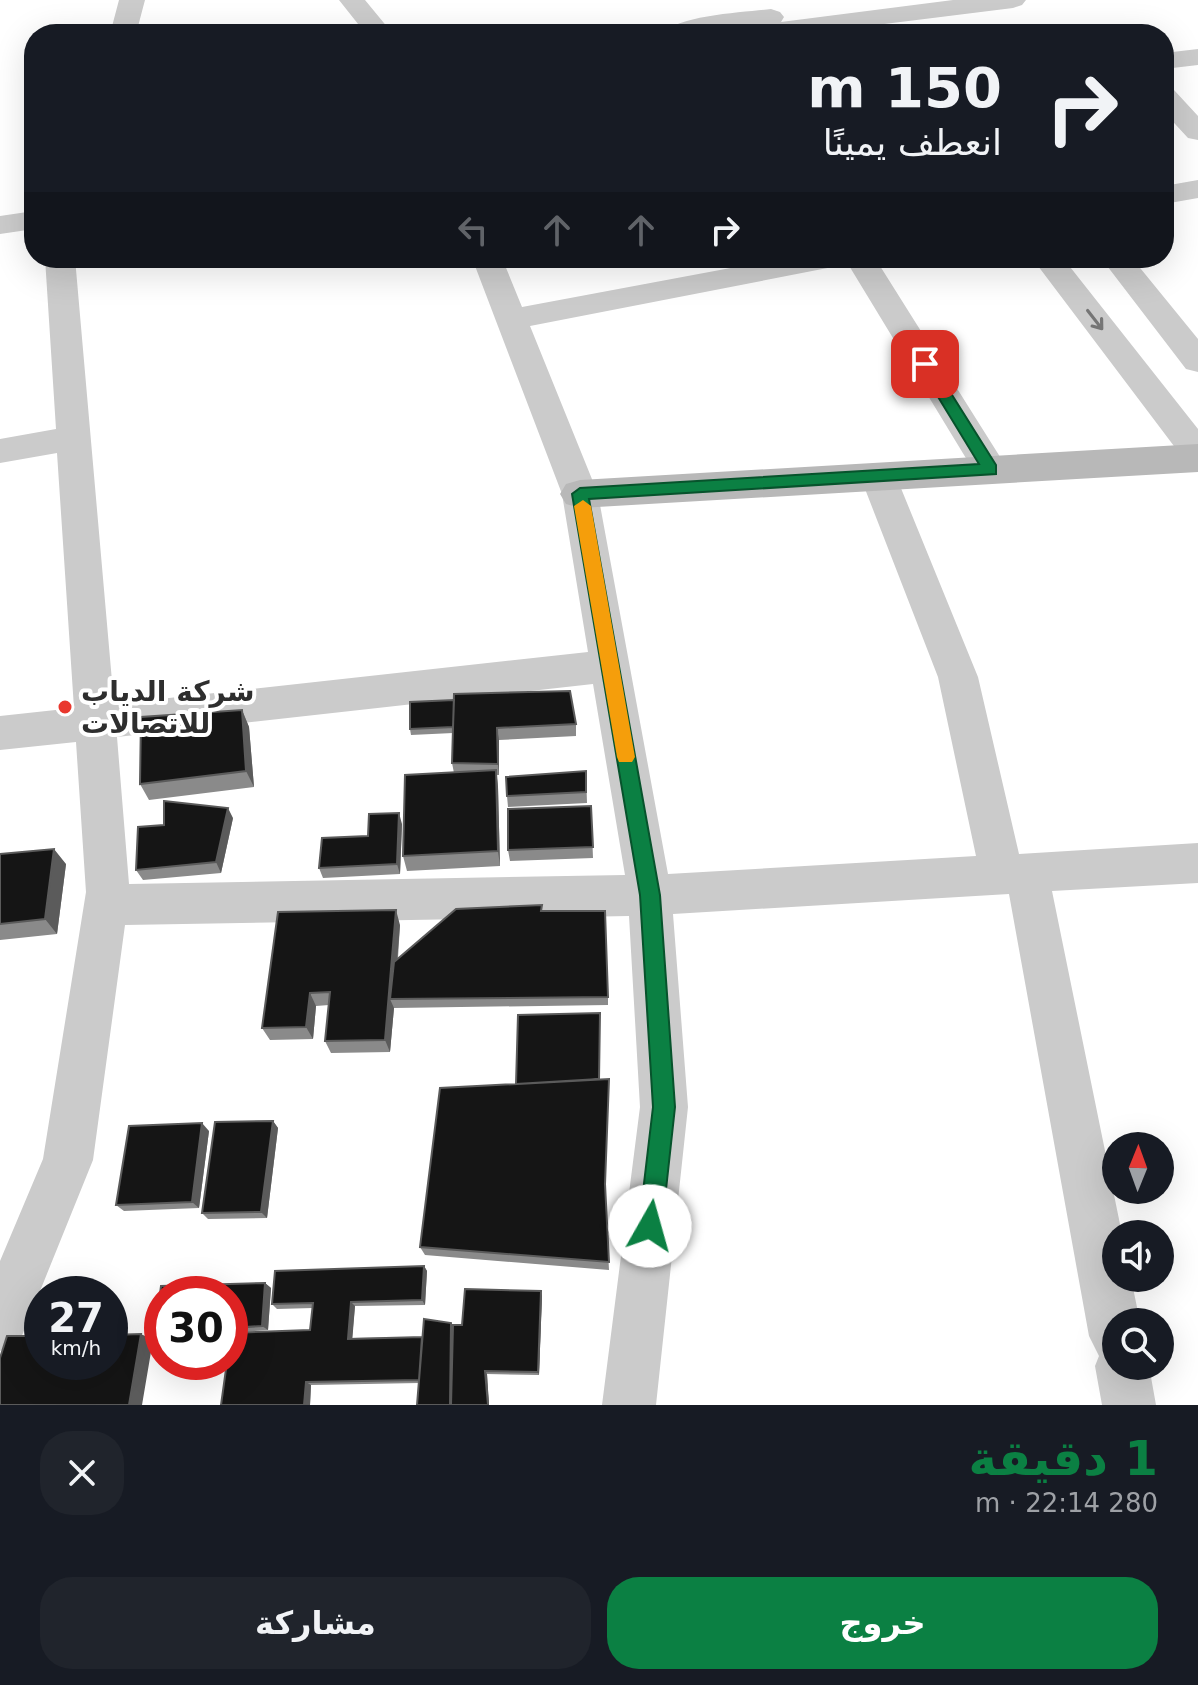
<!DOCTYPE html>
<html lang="ar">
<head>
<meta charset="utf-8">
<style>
	body { margin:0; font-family:"DejaVu Sans",Vazirmatn,sans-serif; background:#20242c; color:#f1f3f6; direction:rtl; height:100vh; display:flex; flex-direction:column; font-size:30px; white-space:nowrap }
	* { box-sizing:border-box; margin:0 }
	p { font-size:26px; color:#9ea1a6 }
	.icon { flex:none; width:44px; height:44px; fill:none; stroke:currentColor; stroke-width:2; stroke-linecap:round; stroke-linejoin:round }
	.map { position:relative; height:1405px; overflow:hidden; direction:ltr }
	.sheet { display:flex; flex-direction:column; background:#171b24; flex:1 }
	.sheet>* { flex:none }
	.top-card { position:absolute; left:24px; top:24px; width:1150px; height:244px; border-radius:32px; box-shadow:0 8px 32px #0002; direction:rtl; background:#171b24; color:#f1f3f6; overflow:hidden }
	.needle { width:52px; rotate:1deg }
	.fabs { position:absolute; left:1102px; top:1132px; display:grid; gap:16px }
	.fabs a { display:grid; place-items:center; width:72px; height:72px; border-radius:50%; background:#171b24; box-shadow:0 8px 32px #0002; font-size:40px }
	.speed { position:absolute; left:24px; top:1276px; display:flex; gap:16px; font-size:40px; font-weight:700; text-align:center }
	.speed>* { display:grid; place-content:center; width:104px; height:104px; border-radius:50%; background:#171b24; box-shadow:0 8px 32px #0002; line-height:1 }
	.speed small { font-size:20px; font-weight:400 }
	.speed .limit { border:12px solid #d22; background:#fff; color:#111 }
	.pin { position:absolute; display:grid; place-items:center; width:68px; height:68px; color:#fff; margin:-34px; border-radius:16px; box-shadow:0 4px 12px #0006 }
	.me { position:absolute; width:88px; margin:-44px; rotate:7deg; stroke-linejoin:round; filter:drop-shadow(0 0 6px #0008) }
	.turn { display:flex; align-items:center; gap:28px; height:168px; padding:0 40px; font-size:36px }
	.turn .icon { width:104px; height:104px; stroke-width:2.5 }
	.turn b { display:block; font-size:56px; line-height:68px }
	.lanes { display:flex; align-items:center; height:76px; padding:0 40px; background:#0003; justify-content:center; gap:40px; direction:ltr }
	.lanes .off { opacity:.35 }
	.round { display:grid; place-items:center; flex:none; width:84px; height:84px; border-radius:32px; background:#20242c }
	.summary { display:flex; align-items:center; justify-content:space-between; height:136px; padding:0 40px }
	h1 { font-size:48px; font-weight:800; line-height:60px; color:#0b8043 }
	.action { display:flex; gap:16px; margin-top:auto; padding:16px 40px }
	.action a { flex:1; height:92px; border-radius:32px; background:#0b8043; color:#fff; font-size:32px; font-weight:800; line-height:92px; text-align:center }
	.action a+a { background:#20242c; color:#f1f3f6 }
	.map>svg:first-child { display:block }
</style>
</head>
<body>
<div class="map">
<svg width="1198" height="1405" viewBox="0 0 1198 1405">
	<rect width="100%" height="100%" fill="#fff"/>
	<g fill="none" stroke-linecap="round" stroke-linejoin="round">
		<!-- street -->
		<path fill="#cbcbcb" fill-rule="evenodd" d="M119 0H145L136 34H110Z
			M339 0H365L393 34H366Z
			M953 0H1026L1022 5 1013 8 804 34H730L733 30 663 34C676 15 748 12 771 9L780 12 784 17 781 22Z
			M1198 49V65L1164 69V53Z
			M1164 88 1174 90 1198 116V140L1188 138 1164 112Z
			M1198 180V198L1164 204V186Z
			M34 211V229L0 234V216Z
			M45 258H75L114 704 588 652 562 494 472 258H502L522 307 784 258H875L1002 460 1008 469 1002 478 990 482 978 478 848 264 530 326 598 494 668 874 976 856 938 677 860 476 866 467 878 463 890 467 896 476 978 677 1019 854 1198 843V883L1052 891 1122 1234H1116V1278H1131L1140 1322H1116V1366H1149L1156 1405H1102L1095 1366 1099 1356 1089 1336 1009 894 673 914 688 1107 656 1405H602L640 1107 629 916 125 925 93 1160 19 1343 0 1351V1261L43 1159 86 892 76 742 0 750V716L74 708 57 453 0 463V439L56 429ZM593 684 625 875 129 884 117 737Z
			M1032 258H1063L1198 429V466L1186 462Z
			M1101 258H1132L1198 339V372L1186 369Z"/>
		<!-- secondary -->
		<path fill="#b8b8b8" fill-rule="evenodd" d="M1198 444V472L580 508 566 504 560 494 566 484 580 480Z"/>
	</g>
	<!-- wall -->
	<path fill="#8a8a8a" d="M410 702 576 724V736L499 740V775H497L498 787 500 866 407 871 403 856 454 773 452 763 453 733 411 735 410 729Z
		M242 710 249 727 254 787 149 800 140 784Z
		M586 771 587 803 508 807 507 796Z
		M591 806 593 858 510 861 508 850Z
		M233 818 221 873 143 880 136 870Z
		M402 824 400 874 323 878 319 868 368 836Z
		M0 854 66 864 57 934 0 940Z
		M542 911 608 997V1005L394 1008 390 1052 331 1053 325 1041 329 1005 316 1006 313 1039 270 1040 262 1028 400 925 398 958Z
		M599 1079 609 1270 425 1255 420 1247Z
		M273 1121 278 1128 267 1218 208 1219 202 1213Z
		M209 1131 199 1208 124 1211 116 1205Z
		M424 1266 427 1271 425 1305 355 1306 352 1338 422 1337 453 1325H462L541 1291 542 1296 539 1375 487 1374 489 1405H417L419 1383 311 1385 310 1405H221L310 1330 313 1308 277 1309 272 1304Z
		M265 1283 271 1288 268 1330 230 1333V1294H162V1337L155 1333 161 1286Z"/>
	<!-- shaded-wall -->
	<path fill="#5b5b5b" d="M242 710 249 727 254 787 246 771Z
		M497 728 499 740V775L498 764Z
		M496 770 498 787 500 866 498 851Z
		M228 808 233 818 221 873 216 862Z
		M399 813 402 824 400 874 397 864Z
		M54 849 66 864 57 934 45 919Z
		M396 910 400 925 394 999H390L394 1008 390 1052 385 1040Z
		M310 993 316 1006 313 1039 306 1027Z
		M273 1121 278 1128 267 1218 261 1212Z
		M202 1123 209 1131 199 1208 192 1202Z
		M424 1266 427 1271 425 1305 422 1300Z
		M265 1283 271 1288 268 1330 262 1326Z
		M541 1291 542 1296 539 1375 538 1372Z
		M351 1302 355 1306 352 1343 348 1339Z
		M141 1334 153 1340 142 1405H129Z
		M485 1371 487 1374 489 1405H488Z
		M306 1382 311 1385 310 1405H304Z"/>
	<!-- building -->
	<path fill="#151515" stroke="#5b5b5b" stroke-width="2" d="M570 691 576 724 497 728 498 764 452 763 454 694Z
		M454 700 453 727 410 729V702Z
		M242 710 246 771 140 784 141 717Z
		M496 770 498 851 403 856 405 775Z
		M586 771V792L507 796 506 777Z
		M164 801 228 808 216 862 136 870 138 827 164 825Z
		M591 806 593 847 508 850V809Z
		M399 813 397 864 319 868 322 838 368 836 369 814Z
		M54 849 45 919 0 924V854Z
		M542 905 541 911H605L608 997 390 999 394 962 456 909Z
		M396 910 385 1040 325 1041 330 992 310 993 306 1027 262 1028 278 912Z
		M600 1013 599 1079 516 1084 518 1015Z
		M609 1079 605 1184 609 1262 420 1247 440 1088Z
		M273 1121 261 1212 202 1213 215 1122Z
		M202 1123 192 1202 116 1205 129 1126Z
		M424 1266 422 1300 351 1302 348 1339 422 1337 419 1380 306 1382 304 1405H221L227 1362H230V1333L310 1330 313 1303 272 1304 275 1271Z
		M265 1283 262 1326 230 1328V1294H162V1333H155L161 1286Z
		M465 1289 541 1291 538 1372 485 1371 488 1405H451L453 1325H462Z
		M424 1319 451 1323 450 1405H417Z
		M141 1334 129 1405H0V1358L7 1336H42V1362H110V1335Z"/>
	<!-- one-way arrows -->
	<defs><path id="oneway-shaft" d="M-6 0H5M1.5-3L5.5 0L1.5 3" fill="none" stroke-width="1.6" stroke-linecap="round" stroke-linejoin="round" transform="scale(2)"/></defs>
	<use stroke="#757575" href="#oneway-shaft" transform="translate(1095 320) rotate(52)"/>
	<!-- route -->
	<path fill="#0b8043" stroke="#07532c" stroke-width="2" d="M925 359 930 360 996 465V474L589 499 660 895 675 1107 662 1226 658 1234 650 1238 642 1234 639 1226 653 1107 640 895 572 494 580 488 979 464 918 364Z"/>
	<!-- slow -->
	<path fill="#f59e0b" d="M583 500 591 506 635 757 632 762H619L617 757 574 506Z"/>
	<!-- markers -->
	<circle fill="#e9372d" stroke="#fff" stroke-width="3" cx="65" cy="707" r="8"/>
	<g text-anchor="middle" stroke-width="8" stroke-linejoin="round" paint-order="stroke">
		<!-- poi labels -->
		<g font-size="28" font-weight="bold" fill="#2e2e2e" stroke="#fff" text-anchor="start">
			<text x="81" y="701">شركة الدياب<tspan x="81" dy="32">للاتصالات</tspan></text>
		</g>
	</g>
</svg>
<div class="fabs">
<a><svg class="needle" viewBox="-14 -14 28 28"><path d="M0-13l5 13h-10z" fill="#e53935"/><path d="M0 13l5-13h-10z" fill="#9ea1a6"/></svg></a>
<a><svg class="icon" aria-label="sound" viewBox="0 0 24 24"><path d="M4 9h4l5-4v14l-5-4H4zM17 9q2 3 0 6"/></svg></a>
<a><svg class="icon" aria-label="search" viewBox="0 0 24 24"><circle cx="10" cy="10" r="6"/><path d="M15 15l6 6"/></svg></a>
</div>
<div class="speed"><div>27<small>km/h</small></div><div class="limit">30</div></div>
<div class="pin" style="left:925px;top:364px;background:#d93025"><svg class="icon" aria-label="arrive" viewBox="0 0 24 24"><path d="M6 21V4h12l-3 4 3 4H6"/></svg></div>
<svg class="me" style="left:650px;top:1226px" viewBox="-20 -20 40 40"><circle r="19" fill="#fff"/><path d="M0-13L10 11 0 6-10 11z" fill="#0b8043"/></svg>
<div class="top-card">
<div class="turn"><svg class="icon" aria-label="right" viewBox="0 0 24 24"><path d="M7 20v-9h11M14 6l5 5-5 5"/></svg><div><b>150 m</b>انعطف يمينًا</div></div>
<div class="lanes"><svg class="icon off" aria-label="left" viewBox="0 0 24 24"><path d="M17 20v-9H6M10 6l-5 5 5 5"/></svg><svg class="icon off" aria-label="ahead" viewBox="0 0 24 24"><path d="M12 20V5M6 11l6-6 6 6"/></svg><svg class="icon off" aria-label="ahead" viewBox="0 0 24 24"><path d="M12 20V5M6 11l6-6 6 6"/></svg><svg class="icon" aria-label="right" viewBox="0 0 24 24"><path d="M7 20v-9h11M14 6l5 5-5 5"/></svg></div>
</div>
</div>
<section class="sheet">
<div class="summary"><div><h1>1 دقيقة</h1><p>280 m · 22:14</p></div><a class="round"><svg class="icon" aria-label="close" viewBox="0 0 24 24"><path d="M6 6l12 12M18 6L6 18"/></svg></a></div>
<div class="action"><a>خروج</a><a>مشاركة</a></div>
</section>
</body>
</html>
